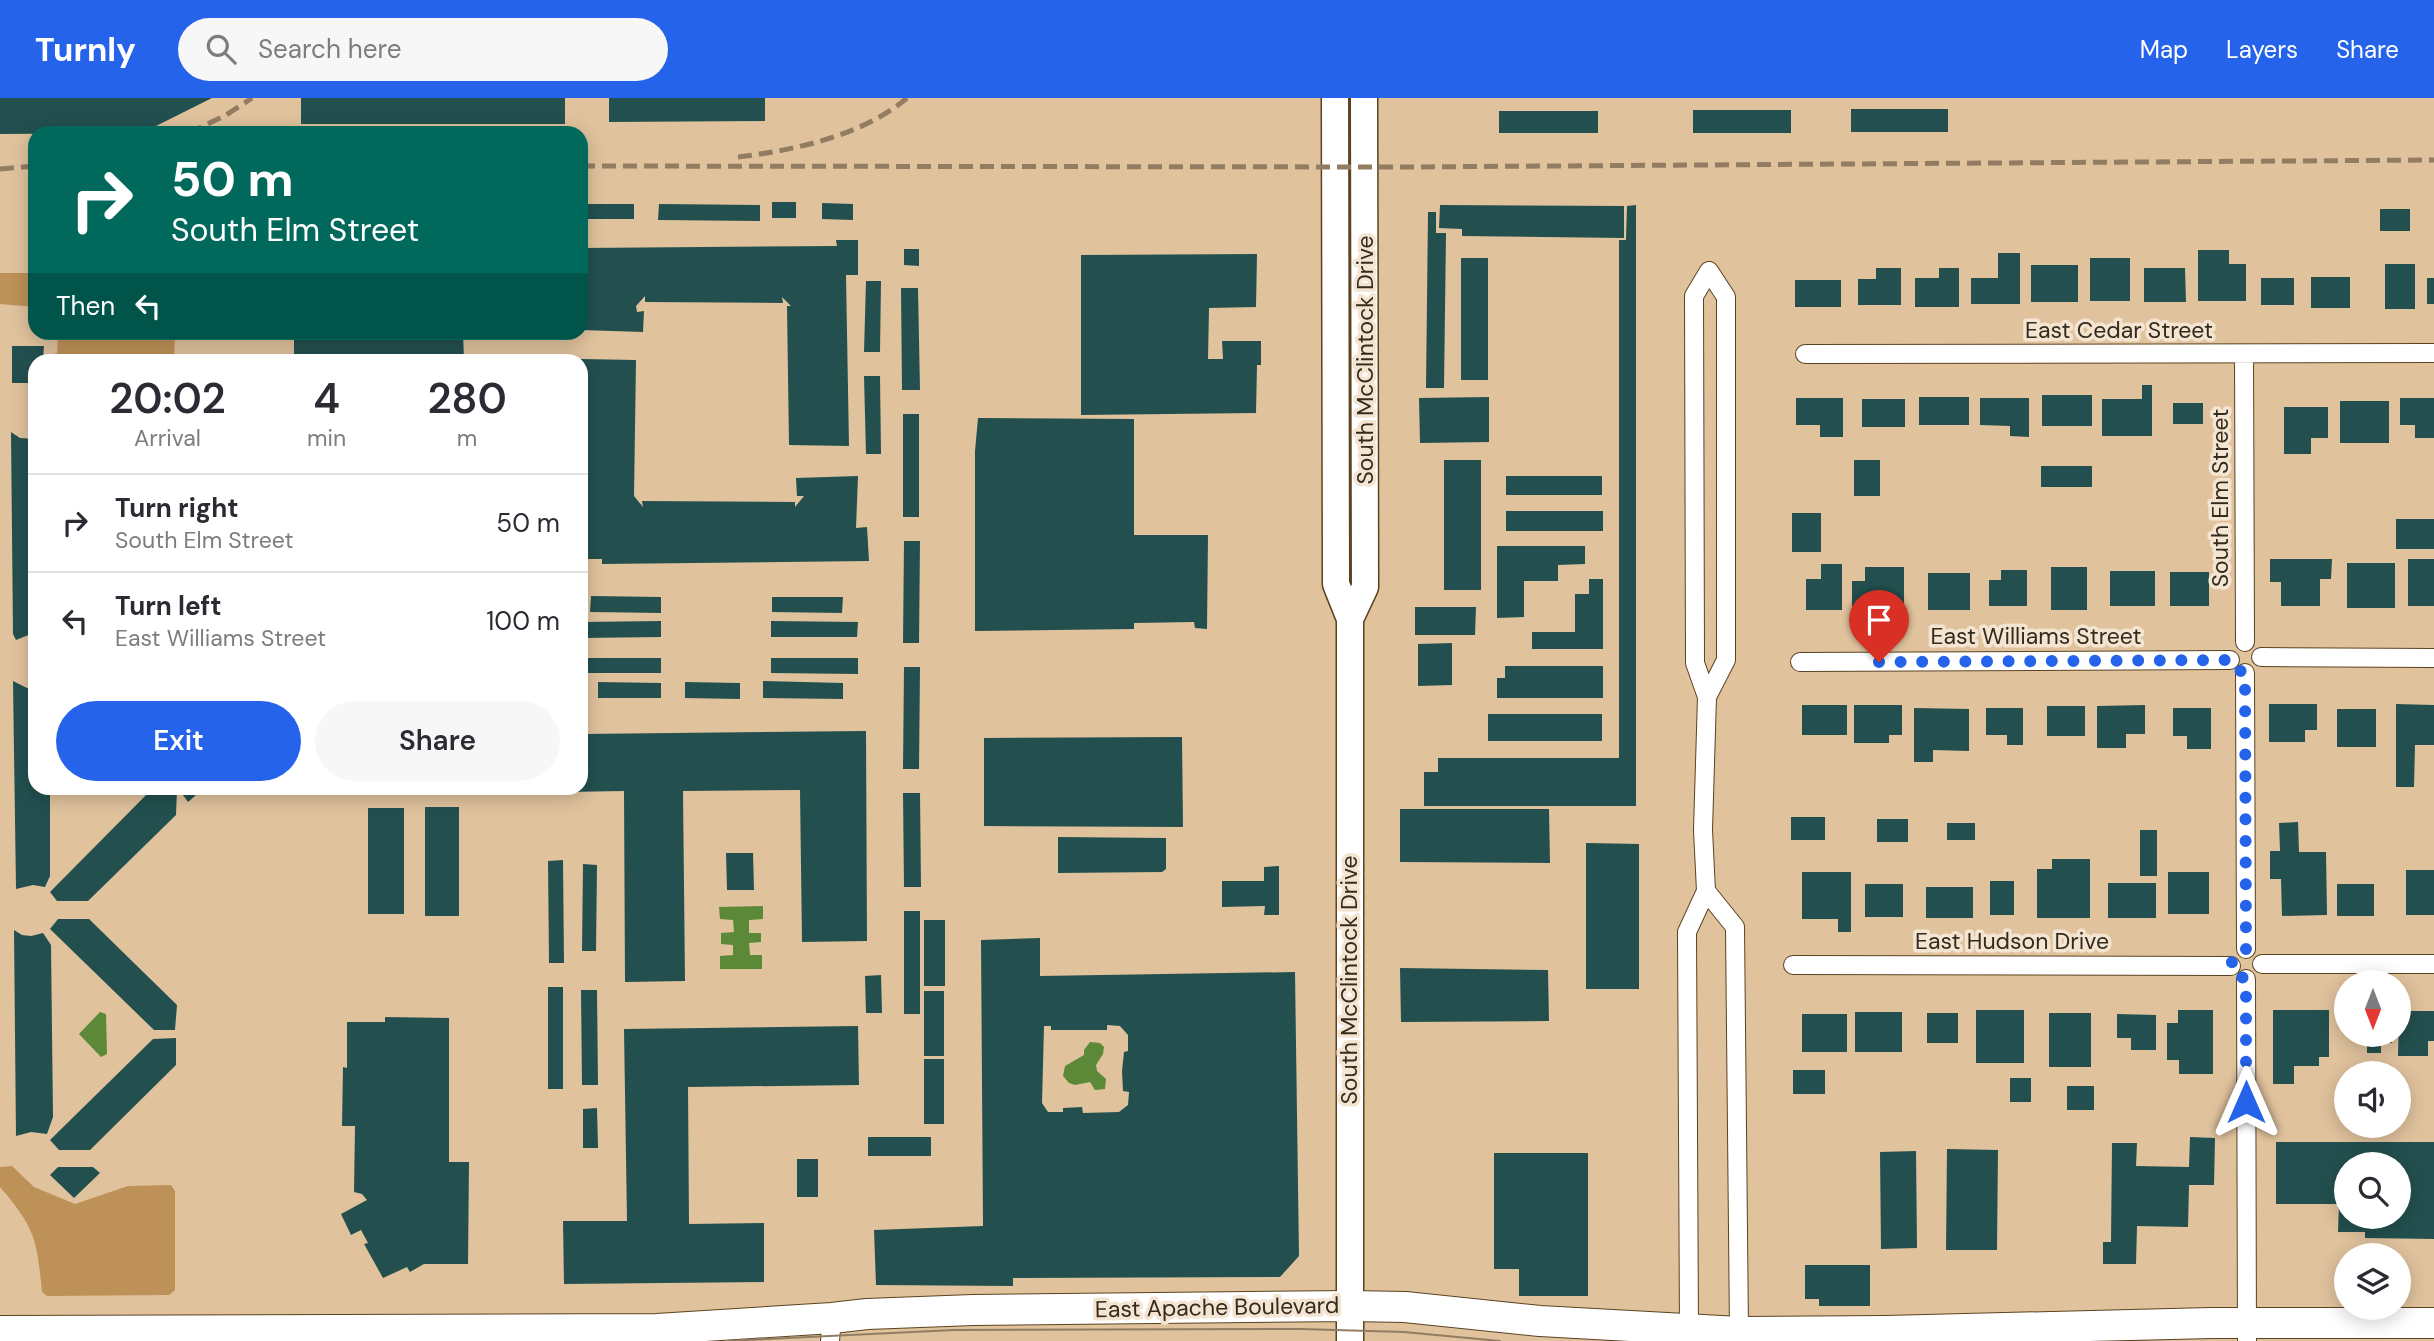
<!DOCTYPE html>
<html lang="en">
<head>
<meta charset="utf-8">
<style>
	body { margin:0; font-family:"DM Sans",sans-serif; background:#f7f7f7; color:#2b2b33; height:100vh; display:flex; flex-direction:column; font-size:26px; white-space:nowrap }
	* { box-sizing:border-box; margin:0 }
	p { font-size:23px; color:#7c7c81 }
	.icon { flex:none; width:38px; height:38px; fill:none; stroke:currentColor; stroke-width:2; stroke-linecap:round; stroke-linejoin:round }
	.map { position:relative; flex:1; overflow:hidden }
	.side { position:absolute; left:28px; top:256px; width:560px; height:441px; display:flex; flex-direction:column; background:#fff; border-radius:21px; box-shadow:0 4px 18px #0003 }
	.side>* { flex:none }
	.guide { position:absolute; left:28px; top:28px; width:560px; height:214px; border-radius:21px; box-shadow:0 4px 18px #0003; background:#00695c; color:#fff; overflow:hidden }
	.needle { width:46px; rotate:180deg }
	.tools { position:absolute; left:2334px; top:872px; display:grid; gap:14px }
	.tools a { display:grid; place-items:center; width:77px; height:77px; border-radius:50%; background:#fff; box-shadow:0 4px 18px #0003; font-size:35px }
	.pin { position:absolute; display:grid; place-items:center; width:60px; height:60px; color:#fff; margin:-72px -30px; border-radius:50% 50% 50% 0; rotate:-45deg; box-shadow:0 0 7px #0007 }
	.pin .icon { rotate:45deg }
	.me { position:absolute; width:77px; margin:-38px; rotate:0deg; stroke-linejoin:round; filter:drop-shadow(0 0 5px #0008) }
	.turn { display:flex; align-items:center; gap:24px; height:147px; padding:0 28px; font-size:32px }
	.turn .icon { width:91px; height:91px; stroke-width:2.5 }
	.turn b { display:block; font-size:49px; line-height:60px }
	.then { display:flex; align-items:center; height:66px; padding:0 28px; background:#0003; gap:14px; font-size:26px }
	.eta { display:flex; justify-content:space-evenly; align-items:center; height:119px; text-align:center }
	.eta b { font-size:42px; font-weight:600; line-height:49px }
	.button { display:flex; gap:14px; margin-top:auto; padding:14px 28px }
	.button a { flex:1; height:80px; border-radius:42px; background:#2563eb; color:#fff; font-size:28px; font-weight:600; line-height:80px; text-align:center }
	.button a+a { background:#f7f7f7; color:#2b2b33 }
	ul { padding:0; list-style:none }
	li { display:flex; align-items:center; gap:21px; height:98px; padding:0 28px; border-top:2px solid #e1e1e2 }
	li div { flex:1 }
	li b { display:block; font-size:26px }
	li em { font-style:normal }
	header { display:flex; align-items:center; gap:42px; box-sizing:border-box; height:98px; padding:0 35px; background:#2563eb; color:#fff }
	header strong { font-size:33px }
	nav { display:flex; gap:38px; margin-inline-start:auto; font-size:24px }
	.search { width:490px; height:63px; background:#f7f7f7; display:flex; align-items:center; gap:18px; box-sizing:border-box; padding:0 24px; border-radius:38px; color:#7c7c81; font-size:26px }
	.map>svg:first-child { display:block }
</style>
</head>
<body>
<header>
<strong>Turnly</strong>
<div class="search"><svg class="icon" aria-label="search" viewBox="0 0 24 24"><circle cx="10" cy="10" r="6"/><path d="M15 15l6 6"/></svg>Search here</div>
<nav><a>Map</a><a>Layers</a><a>Share</a></nav>
</header>
<div class="map">
<svg width="2434" height="1243" viewBox="0 0 2434 1243">
	<rect width="100%" height="100%" fill="#e0c29d"/>
	<!-- green -->
	<path fill="#bd9157" d="M0 175H35V209L0 206Z
		M58 235H175L174 262H43V259L57 255Z
		M12 1068 34 1089 75 1106 128 1088 171 1087 175 1093V1192L169 1197 47 1198 42 1194C37 1141 35 1130 0 1089V1069Z"/>
	<!-- water -->
	<path fill="#5b8937" d="M763 808V821L749 822V835H761V844L749 845 750 857H762V871H720V858L733 857V847L721 846V835L734 834 733 822 720 821 719 809Z
		M100 914 106 916 107 956 101 959 79 936Z
		M1090 944 1100 945 1104 949 1103 956 1096 967 1097 973 1106 981 1105 991 1095 992 1090 984 1075 987 1069 985 1063 978 1065 968 1084 957V952Z"/>
	<!-- building -->
	<path fill="#23504f" fill-rule="evenodd" d="M0 0H212L142 35 0 36Z
		M301 0H565V26H301Z
		M609 0H765V23L609 24Z
		M1851 11H1948V34H1851Z
		M1693 12H1791V35H1693Z
		M1499 13H1598V35H1499Z
		M772 104H796V120H772Z
		M822 105 853 106V122L822 121Z
		M581 106H634V121H581Z
		M659 106 760 107V123L658 122Z
		M1440 107 1624 108V140L1462 138V131L1439 130Z
		M1636 107V708H1424V674H1438V660H1619V142H1626L1627 108Z
		M2380 111H2410V133H2380Z
		M1428 114H1436V135H1446L1444 290H1426Z
		M836 142H858V177H846L849 348 789 347 787 208H791L782 199 783 205 645 204V198L636 208 637 214 644 213 643 234 581 232V150L837 148Z
		M904 151H919V168L904 167Z
		M2198 152H2229V166H2246V203H2198Z
		M1998 155H2020V206H1971V180H1998Z
		M1257 156 1256 209 1209 210 1208 261H1223L1222 243H1261V267H1257L1256 315 1081 317V157Z
		M1461 160H1488V282H1461Z
		M2090 160H2130V203H2090Z
		M2385 166H2415V211H2385Z
		M2031 167H2078V204H2031Z
		M1876 170H1901V207H1858V181H1876Z
		M1939 170H1959V209H1915V180H1939Z
		M2144 170H2185L2186 204H2144Z
		M2311 179H2350V210H2311Z
		M2261 180H2294V207H2261Z
		M2427 180H2434V206H2427Z
		M1795 182H1841V209H1795Z
		M866 183H881L880 254H864Z
		M901 190H918L920 292H902Z
		M294 234H463L464 262H294Z
		M12 248H44L43 262H35V285H12Z
		M581 261 636 262 634 398 643 409 642 403 795 404V409L804 398H797L796 380 858 378 856 430 867 429 869 463 602 466V461H581Z
		M864 278H880L881 356H866Z
		M2142 287H2152V338H2102V301H2142Z
		M2042 297H2092V328H2042Z
		M1489 299V344L1420 345 1419 300Z
		M1919 299H1969V327H1919Z
		M1796 300H1843V339H1820V327H1796Z
		M1980 300H2029V339L2010 338V328L1980 327Z
		M2400 300H2434V340H2415V327H2400Z
		M1862 301H1905V329H1862Z
		M2340 303H2389V345H2340Z
		M2173 305H2203V326H2173Z
		M2284 309H2328V340H2311V356H2284Z
		M903 316H919V419H903Z
		M978 320 1134 321V437H1208L1207 531 1195 530 1194 524 1134 525V531L975 533V353Z
		M11 334 20 340 35 341V537L31 536 16 542 13 536Z
		M1444 362H1481V492H1444Z
		M1854 362H1880V398H1854Z
		M2041 368H2092V389H2041Z
		M1506 378H1602V397H1506Z
		M1506 413H1603V433H1506Z
		M1792 415H1821V454H1792Z
		M2396 421H2434V451H2396Z
		M904 443H920L919 545H903Z
		M1497 448H1585V466L1558 467V483H1524V519L1497 520Z
		M2270 461H2332L2331 481H2320V508H2281V484H2270Z
		M2408 461H2434V508H2408Z
		M2347 465H2395V510H2347Z
		M1821 466H1842V512H1806V481H1821Z
		M1865 469H1904V508H1852V483H1865Z
		M2051 469H2087V512H2051Z
		M2001 472H2027V508H1989V482H2001Z
		M2110 473H2155V508H2110Z
		M2170 474H2209V508H2170Z
		M1928 475H1970V512H1928Z
		M1589 481H1603V551H1532V534H1575V496H1589Z
		M591 498 661 499V515L590 514Z
		M772 499H843L842 515 772 514Z
		M1415 509H1476L1475 537H1415Z
		M661 523V539L581 540V524Z
		M771 523 858 524 857 539H771Z
		M1452 545V587L1418 588V546Z
		M581 560H661V575H581Z
		M771 560H858V576L771 575Z
		M1505 568H1603V600H1497V580H1505Z
		M904 569H920L919 671H903Z
		M13 583 27 590H35V690H50V778L45 789 33 787 16 791Z
		M763 583 843 585V601L763 600Z
		M598 584 661 585V600H598Z
		M685 584 740 585V601L685 600Z
		M2269 606H2317V632H2305V644H2269Z
		M2396 606 2434 607V647H2415L2414 689H2396Z
		M1802 607H1847V637H1802Z
		M1854 607H1902V637H1889V645H1854Z
		M2145 607V636H2126V650H2097V608Z
		M2047 608H2085V638H2047Z
		M1914 610 1969 611V653L1933 652V664H1914Z
		M1986 610H2023V647H2007V637H1986Z
		M2173 610H2211V651H2187V638H2173Z
		M2337 611H2376V649H2337Z
		M1488 616H1602V643H1488Z
		M866 633 867 843 802 844 800 692 683 693 685 883 625 884 624 693 565 694V690H581V636Z
		M1182 639 1183 729 984 728V640Z
		M181 690H204L188 704 183 697Z
		M152 691H177L176 717 88 803H57L50 794Z
		M903 695H920L921 789H904Z
		M425 709H459V818H425Z
		M368 710H404V816H368Z
		M1400 711H1549L1550 765 1400 764Z
		M1791 719H1825V742H1791Z
		M1877 721H1908V744H1877Z
		M2298 724 2299 754H2326L2327 817 2282 818 2281 781H2270V753H2280L2279 725Z
		M1947 725H1975V742H1947Z
		M2140 732H2157V778H2140Z
		M1058 739 1166 740V771L1162 774 1058 775Z
		M1586 745 1639 746V891H1586Z
		M726 755H753L754 792H727Z
		M2052 761H2090V820H2037V771H2052Z
		M563 762 564 865H549L548 763Z
		M583 766 597 767 596 853H582Z
		M1279 768V817H1264L1265 808 1222 809V783H1264V769Z
		M2406 772H2434V817H2406Z
		M1802 774H1851V834H1838V821H1802Z
		M2168 774H2209V816H2168Z
		M1990 783H2014V817H1990Z
		M2108 785H2156V820H2108Z
		M1865 786H1903V819H1865Z
		M2337 786H2374V818H2337Z
		M1926 789H1973V820H1926Z
		M904 813H920V916H904Z
		M58 821H89L177 907 175 932H154L50 831Z
		M924 822H945V888H924Z
		M14 832 22 837 31 838 43 835 51 847 53 1019 47 1036 31 1034 16 1038Z
		M1040 840V878L1295 874 1299 1158 1280 1179 1013 1180V1188L876 1187 874 1132 983 1128 981 842ZM1107 927 1120 928 1128 937V953L1124 954 1122 973 1123 993 1129 994 1128 1007 1119 1014 1083 1015 1082 1009 1063 1010V1014H1048L1042 1005 1044 928H1051V932H1107Z
		M1400 870 1548 872 1549 923 1401 924Z
		M881 877 882 915H866L865 878Z
		M548 889H563V991H548Z
		M581 892H597L598 987H582Z
		M924 893H944V958H924Z
		M1976 912H2024V965H1976Z
		M2178 912H2213V976H2179V962H2167V925H2178Z
		M2273 912H2329V959H2319V968H2294V986H2273Z
		M2399 913H2434V943H2428V958H2398Z
		M1855 914H1902V954H1855Z
		M1927 915H1958V945H1927Z
		M2049 915H2091V969H2049Z
		M1802 916H1847V954H1802Z
		M2117 916 2156 917V952H2131V940H2117Z
		M385 919 449 920V1064H469L468 1166H424L410 1174 407 1169 383 1180 364 1146 368 1145 361 1132 351 1137 341 1116 367 1102 362 1096 354 1094 355 1028H342L343 969 347 970V924H385Z
		M858 928 859 987 688 989 689 1126 764 1125V1184L564 1186 563 1123H627L624 931Z
		M2353 936H2392V945H2381V955H2367V942H2353Z
		M176 940V967L90 1052H59L50 1042 153 941Z
		M924 961H944V1026H924Z
		M1793 972H1825V996H1793Z
		M2010 980H2031V1004H2010Z
		M2067 988H2094V1012H2067Z
		M597 1010 598 1050H583V1011Z
		M868 1039H931V1058H868Z
		M2190 1039 2215 1040 2214 1087H2189L2188 1129 2137 1128 2136 1166H2103V1144H2111L2112 1045H2137L2136 1068 2189 1069Z
		M2276 1044H2434V1141L2365 1140V1134H2338L2339 1106H2276ZM2347 1066H2399V1118H2347Z
		M1947 1051 1998 1052 1997 1152H1946Z
		M1916 1053 1917 1150 1881 1151 1880 1054Z
		M1494 1055H1588V1198H1519V1171H1494Z
		M797 1061H818V1099H797Z
		M58 1069H93L100 1075 74 1100 50 1077Z
		M1805 1167H1870V1208H1819V1201H1805Z"/>
	<g fill="none" stroke-linecap="round" stroke-linejoin="round">
		<defs>
			<path id="minor" d="M1805 256 2434 255
				M2244 256 2245 544
				M2261 559 2434 560
				M1800 564 2230 562
				M2245 575 2246 851
				M1706 793 1735 829 1739 1234
				M2262 866H2434
				M1793 867 2231 868
				M2246 881 2247 1243
				M1689 1232 1687 834 1706 793 1703 732 1707 599 1695 565 1694 198 1709 173 1726 199V562L1707 599
				M830 1243 832 1220"/>
			<path id="secondary" d="M1335 0 1336 486 1350 521V1243
				M1350 521 1365 489 1364 0"/>
			<path id="primary" d="M0 1233 657 1231 832 1220 867 1216 973 1212 1350 1208 1405 1209 1540 1223 1739 1234 1886 1233 2211 1225H2434"/>
		</defs>
		<!-- minor casing -->
		<use href="#minor" stroke="#5b4321" stroke-width="20"/>
		<!-- secondary casing -->
		<use href="#secondary" stroke="#5b4321" stroke-width="29"/>
		<!-- primary casing -->
		<use href="#primary" stroke="#5b4321" stroke-width="32"/>
		<!-- minor -->
		<use href="#minor" stroke="#fff" stroke-width="18"/>
		<!-- secondary -->
		<use href="#secondary" stroke="#fff" stroke-width="26"/>
		<!-- primary -->
		<use href="#primary" stroke="#fff" stroke-width="30"/>
		<!-- tram -->
		<path stroke="#937d62" stroke-width="2" d="M726 1243 954 1232 1301 1231 1404 1234 1500 1243"/>
		<!-- rail -->
		<path stroke="#937d62" stroke-width="5" stroke-dasharray="14 7" stroke-linecap="butt" d="M189 35 226 17 252 0
			M738 59C795 52 862 38 907 0
			M581 68 1406 69 2434 62
			M0 71 35 68"/>
	</g>
	<g fill="none" stroke-linecap="round" stroke-linejoin="round">
		<!-- route -->
		<path stroke="#2563eb" stroke-width="12" stroke-dasharray="0 21.6" d="M1879 564 2230 562 2234 570 2245 575 2246 851 2234 856 2231 868 2234 876 2246 881V1004"/>
	</g>
	<g text-anchor="middle" stroke-width="7" stroke-linejoin="round" paint-order="stroke">
		<!-- street labels -->
		<g font-size="23" fill="#352a1b" stroke="#f4e5d3">
			<text x="2119" y="240">East Cedar Street</text>
			<text transform="translate(1365 262) rotate(-90)" y="8">South McClintock Drive</text>
			<text transform="translate(2220 400) rotate(-90)" y="8">South Elm Street</text>
			<text x="2036" y="546">East Williams Street</text>
			<text x="2012" y="851">East Hudson Drive</text>
			<text transform="translate(1349 882) rotate(-90)" y="8">South McClintock Drive</text>
			<text transform="translate(1217 1209) rotate(-1)" y="8">East Apache Boulevard</text>
		</g>
	</g>
</svg>
<div class="tools">
<a><svg class="needle" viewBox="-14 -14 28 28"><path d="M0-13l5 13h-10z" fill="#e53935"/><path d="M0 13l5-13h-10z" fill="#7c7c81"/></svg></a>
<a><svg class="icon" aria-label="sound" viewBox="0 0 24 24"><path d="M4 9h4l5-4v14l-5-4H4zM17 9q2 3 0 6"/></svg></a>
<a><svg class="icon" aria-label="search" viewBox="0 0 24 24"><circle cx="10" cy="10" r="6"/><path d="M15 15l6 6"/></svg></a>
<a><svg class="icon" aria-label="layers" viewBox="0 0 24 24"><path d="M12 4l9 5-9 5-9-5zM3 14l9 5 9-5"/></svg></a>
</div>
<div class="pin" style="left:1879px;top:564px;background:#d93025"><svg class="icon" aria-label="arrive" viewBox="0 0 24 24"><path d="M6 21V4h12l-3 4 3 4H6"/></svg></div>
<svg class="me" style="left:2246px;top:1004px" viewBox="-20 -20 40 40"><path d="M0-17L14 15 0 8-14 15z" fill="#2563eb" stroke="#fff" stroke-width="4"/></svg>
<div class="guide">
<div class="turn"><svg class="icon" aria-label="right" viewBox="0 0 24 24"><path d="M7 20v-9h11M14 6l5 5-5 5"/></svg><div><b>50 m</b>South Elm Street</div></div>
<div class="then">Then<svg class="icon" aria-label="left" viewBox="0 0 24 24"><path d="M17 20v-9H6M10 6l-5 5 5 5"/></svg></div>
</div>
<section class="side">
<div class="eta">
<div><b>20:02</b><p>Arrival</p></div>
<div><b>4</b><p>min</p></div>
<div><b>280</b><p>m</p></div>
</div>
<ul>
<li><svg class="icon" aria-label="right" viewBox="0 0 24 24"><path d="M7 20v-9h11M14 6l5 5-5 5"/></svg><div><b>Turn right</b><p>South Elm Street</p></div><em>50 m</em></li>
<li><svg class="icon" aria-label="left" viewBox="0 0 24 24"><path d="M17 20v-9H6M10 6l-5 5 5 5"/></svg><div><b>Turn left</b><p>East Williams Street</p></div><em>100 m</em></li>
</ul>
<div class="button"><a>Exit</a><a>Share</a></div>
</section>
</div>
</body>
</html>
